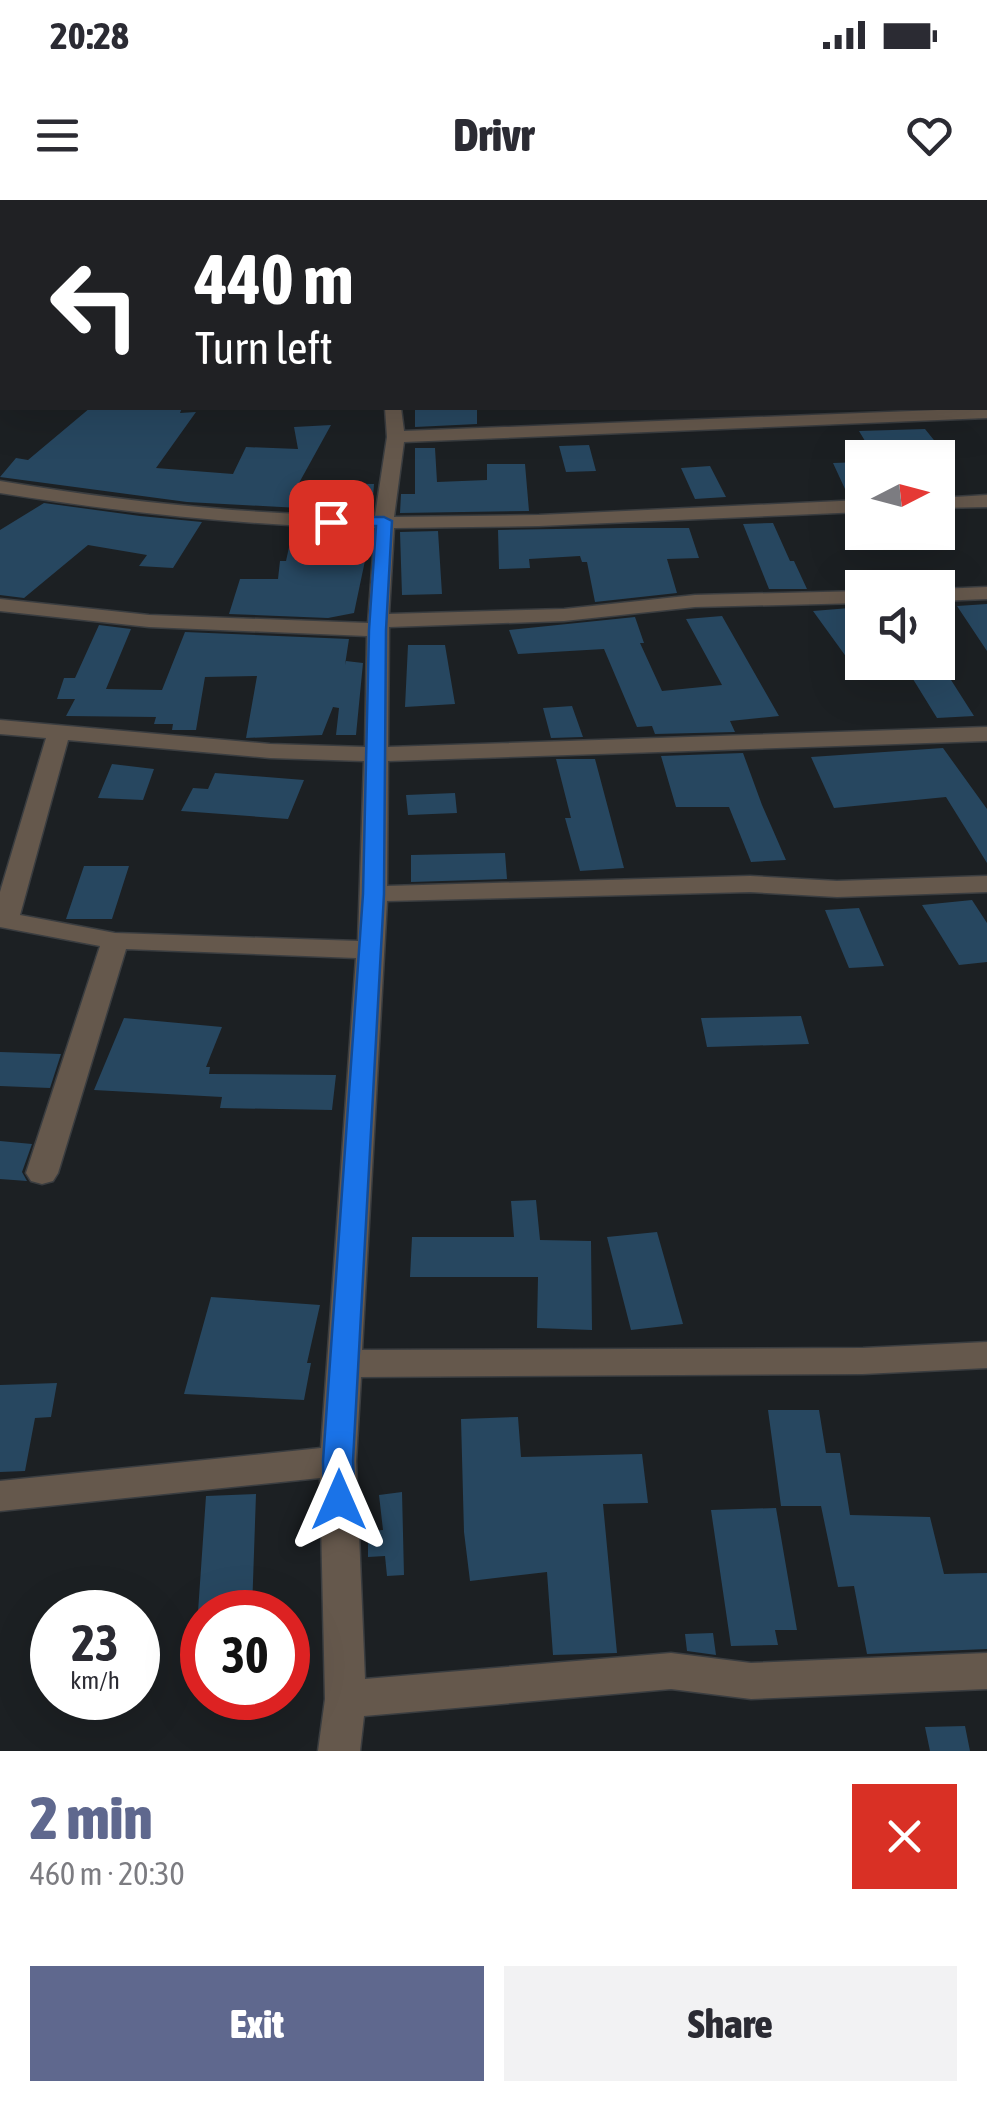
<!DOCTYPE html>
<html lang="en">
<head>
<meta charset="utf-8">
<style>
	body { margin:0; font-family:"Asap Condensed",sans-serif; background:#f2f2f3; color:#2b2b33; height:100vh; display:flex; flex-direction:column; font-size:38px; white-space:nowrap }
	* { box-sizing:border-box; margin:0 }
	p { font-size:32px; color:#7c7c81 }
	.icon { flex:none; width:55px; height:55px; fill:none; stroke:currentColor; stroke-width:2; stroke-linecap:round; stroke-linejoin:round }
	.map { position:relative; height:1551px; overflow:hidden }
	.drawer { display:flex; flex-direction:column; background:#fff; flex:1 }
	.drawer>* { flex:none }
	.banner { position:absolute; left:0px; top:0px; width:988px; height:210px; box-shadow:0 10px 40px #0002; background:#202124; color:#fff; overflow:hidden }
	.needle { width:65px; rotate:84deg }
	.buttons { position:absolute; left:845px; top:240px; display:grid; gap:20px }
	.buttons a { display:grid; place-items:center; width:110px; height:110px; border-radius:0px; background:#fff; box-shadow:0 10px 40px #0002; font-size:50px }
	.speed { position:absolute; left:30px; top:1390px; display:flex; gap:20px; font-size:50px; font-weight:700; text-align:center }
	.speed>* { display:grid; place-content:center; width:130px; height:130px; border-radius:50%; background:#fff; box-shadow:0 10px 40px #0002; line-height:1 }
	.speed small { font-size:25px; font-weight:400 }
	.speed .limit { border:15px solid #d22; background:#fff; color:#111 }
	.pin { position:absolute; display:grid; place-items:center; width:85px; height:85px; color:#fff; margin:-42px; border-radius:20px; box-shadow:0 5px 15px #0006 }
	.me { position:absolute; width:110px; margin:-55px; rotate:0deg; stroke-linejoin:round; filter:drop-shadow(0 0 8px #0008) }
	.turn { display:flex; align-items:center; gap:35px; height:210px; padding:0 30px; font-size:45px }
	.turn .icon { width:130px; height:130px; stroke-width:2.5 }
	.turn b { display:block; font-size:70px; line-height:85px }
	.round { display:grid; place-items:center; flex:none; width:105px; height:105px; border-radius:0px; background:#f2f2f3 }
	.headline { display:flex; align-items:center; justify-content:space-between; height:170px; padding:0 30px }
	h1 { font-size:60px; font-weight:800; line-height:75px; color:#5f688e }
	.action { display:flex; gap:20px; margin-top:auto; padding:20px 30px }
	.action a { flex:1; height:115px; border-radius:0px; background:#5f688e; color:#fff; font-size:40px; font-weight:800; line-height:115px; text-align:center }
	.action a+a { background:#f2f2f3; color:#2b2b33 }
	.status { display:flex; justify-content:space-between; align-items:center; height:70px; padding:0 50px; background:#fff; direction:ltr }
	.status svg { height:28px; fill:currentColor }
	header { display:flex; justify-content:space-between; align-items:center; height:130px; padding:0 30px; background:#fff; font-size:45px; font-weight:800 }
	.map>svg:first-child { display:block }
</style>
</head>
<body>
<div class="status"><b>20:28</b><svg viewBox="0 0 49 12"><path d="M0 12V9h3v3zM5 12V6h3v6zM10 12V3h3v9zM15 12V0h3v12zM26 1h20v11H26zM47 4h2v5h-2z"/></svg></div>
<header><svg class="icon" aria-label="menu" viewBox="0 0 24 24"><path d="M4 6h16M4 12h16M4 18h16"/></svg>Drivr<svg class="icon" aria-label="heart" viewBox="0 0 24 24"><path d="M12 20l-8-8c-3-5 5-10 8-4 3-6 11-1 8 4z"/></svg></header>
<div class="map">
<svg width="987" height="1551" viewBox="0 0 987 1551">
	<rect width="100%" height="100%" fill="#1c2023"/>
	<!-- building -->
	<path fill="#274760" d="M90 208H182L180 213 196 212 156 268 233 274 246 247 298 249 294 227 331 225 299 283 374 284 372 312 187 302 0 277 16 258 28 260Z
		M415 208H477V224L415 227Z
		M925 229 946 255 874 256 859 231Z
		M589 245 596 271 566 272 559 246Z
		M415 248H435L437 282 487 280V264H525L529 311 400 313 401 294H415Z
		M862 262V289H845L833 263Z
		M710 266 726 297 695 299 681 268Z
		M44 303 140 316 202 322 173 368 139 366 147 355 88 345 24 398 0 395V330Z
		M773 323 790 361H794L807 389H769L743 324Z
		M622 328H689L699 358 667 359 677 393 595 402 587 362H582L580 356 529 359 530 368 499 369 498 330Z
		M293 329 371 332 354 413 328 418 229 414 240 379H278L280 361H286Z
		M438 331 442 394 402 395 400 332Z
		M987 404V451L957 406Z
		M862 407V456L847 458 813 411Z
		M722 416 779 516 730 521 735 532 655 534 652 526 637 527 604 449 518 454 509 430 635 417 644 443H640L662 491 722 485 686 419Z
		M99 425 131 429 106 489 162 490 185 432 349 439 345 465 346 461 363 463 356 535H336L339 508 333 507 322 535 246 538 257 476 205 477 196 530H172L173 524H154L156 517 66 516 75 499H57L64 478H75Z
		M408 445H445L455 504 405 507Z
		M944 469 974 516 937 518 908 471Z
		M572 506 583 537 551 538 543 508Z
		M943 548 987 609V663L946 597 834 608 811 557Z
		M743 553 762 605 786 660 751 662 729 607H676L661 556Z
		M556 559H595L624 668 580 671 565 618H571Z
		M112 564 154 569 143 600 98 598Z
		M215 573 304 580 288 619 181 611 193 588 208 589Z
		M455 593 457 613 408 615 406 595Z
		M505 653 507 679 411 682V655Z
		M84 666H129L112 719H66Z
		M972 700 987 723V762L959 765 922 705Z
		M859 708 884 766 849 768 825 710Z
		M801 816 809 844 707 847 701 818Z
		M124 818 222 827 206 867H210L209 874 336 875 332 910 220 908 222 897 94 890Z
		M0 852 61 854 50 888 0 886Z
		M0 941 32 944 22 972 27 981 0 979Z
		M536 1000 540 1040 591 1041 592 1130 537 1128 538 1077H410L412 1037H514L511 1001Z
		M657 1032 683 1124 631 1130 607 1037Z
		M211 1097 320 1105 307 1163H311L304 1200 184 1194Z
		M57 1183 51 1217 35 1218 25 1271 0 1272V1185Z
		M768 1210H819L826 1253H840L850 1315 930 1317 944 1374 987 1373V1449L867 1454 854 1386 838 1387 821 1306H781Z
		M518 1217 521 1257 642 1254 648 1303 603 1304 617 1453 553 1455 547 1372 470 1381 464 1332 461 1219Z
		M402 1292 404 1375 387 1376 385 1356 368 1357V1331L383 1330 379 1295Z
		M256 1294 252 1411 198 1412 206 1296Z
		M776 1308 797 1430H775L778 1445 731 1446 711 1310Z
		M713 1433 716 1455 687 1451 685 1434Z
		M965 1526 970 1551H930L925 1527Z"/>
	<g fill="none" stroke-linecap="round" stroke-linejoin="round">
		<defs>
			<path id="minor" d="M379 0H393V2H380Z
				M806 0H820L822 2H808Z
				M941 0H955L957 2H943Z
				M985 36H987V46H985Z
				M0 49H2V59H0Z
				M0 82H2V90H0Z
				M985 141H987V151H985Z
				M0 191H2V201H0Z
				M385 208H401L404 231 987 208V218L404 242 394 317 539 315 862 300V312L539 326 394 328 389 414 564 409 695 395 862 391V403L695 407 564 421 389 427 388 547 987 527V541L388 561 387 686 750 676 837 681 987 676V692L837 697 750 692 387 701 362 1150 863 1148 987 1142V1168L863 1174 361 1177 356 1261 365 1479 671 1453 751 1463 987 1453V1489L751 1499 671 1489 364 1516 360 1551H318L325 1499 320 1278 0 1311V1281L321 1248 356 758 126 749 58 973 53 981 42 984 31 981 26 973 100 746 0 727V692L46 538 0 534V520L270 544 365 547 367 436 149 427 0 411V399L149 415 368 423 375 328C248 326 125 313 0 293V281C125 302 249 315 375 316L387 237ZM68 540 270 558 364 561 358 741 115 733 20 715Z
				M987 295V307L938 308V298Z
				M987 387V399L938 401V389Z"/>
		</defs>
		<!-- minor casing -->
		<use href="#minor" stroke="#3a3d40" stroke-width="3"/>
		<!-- minor -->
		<use href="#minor" fill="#65584c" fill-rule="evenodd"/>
	</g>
	<!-- route -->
	<path fill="#1a73e8" stroke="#114b97" stroke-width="2.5" d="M384 317 392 321 386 430 384 694 353 1261 355 1300 350 1310 339 1313 328 1310 324 1300 323 1261 363 694 369 430 376 326H331L323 322 331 317Z"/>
</svg>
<div class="buttons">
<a><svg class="needle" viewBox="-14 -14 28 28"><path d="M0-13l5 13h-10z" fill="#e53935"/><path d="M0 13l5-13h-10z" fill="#7c7c81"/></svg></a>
<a><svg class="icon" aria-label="sound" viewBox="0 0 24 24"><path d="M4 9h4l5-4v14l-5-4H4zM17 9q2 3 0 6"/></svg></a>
</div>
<div class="speed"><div>23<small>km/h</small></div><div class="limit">30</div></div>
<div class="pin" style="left:331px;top:322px;background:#d93025"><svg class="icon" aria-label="arrive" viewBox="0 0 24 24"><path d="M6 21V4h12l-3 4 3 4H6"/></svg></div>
<svg class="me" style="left:339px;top:1300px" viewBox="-20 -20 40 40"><path d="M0-17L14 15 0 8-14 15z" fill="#1a73e8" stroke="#fff" stroke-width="4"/></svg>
<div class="banner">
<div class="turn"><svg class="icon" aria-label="left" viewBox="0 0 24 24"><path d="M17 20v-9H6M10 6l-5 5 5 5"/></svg><div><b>440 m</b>Turn left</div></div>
</div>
</div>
<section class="drawer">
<div class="headline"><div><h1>2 min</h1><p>460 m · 20:30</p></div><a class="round" style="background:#d93025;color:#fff"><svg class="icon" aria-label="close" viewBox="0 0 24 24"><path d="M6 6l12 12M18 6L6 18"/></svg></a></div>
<div class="action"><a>Exit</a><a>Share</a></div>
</section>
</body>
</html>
